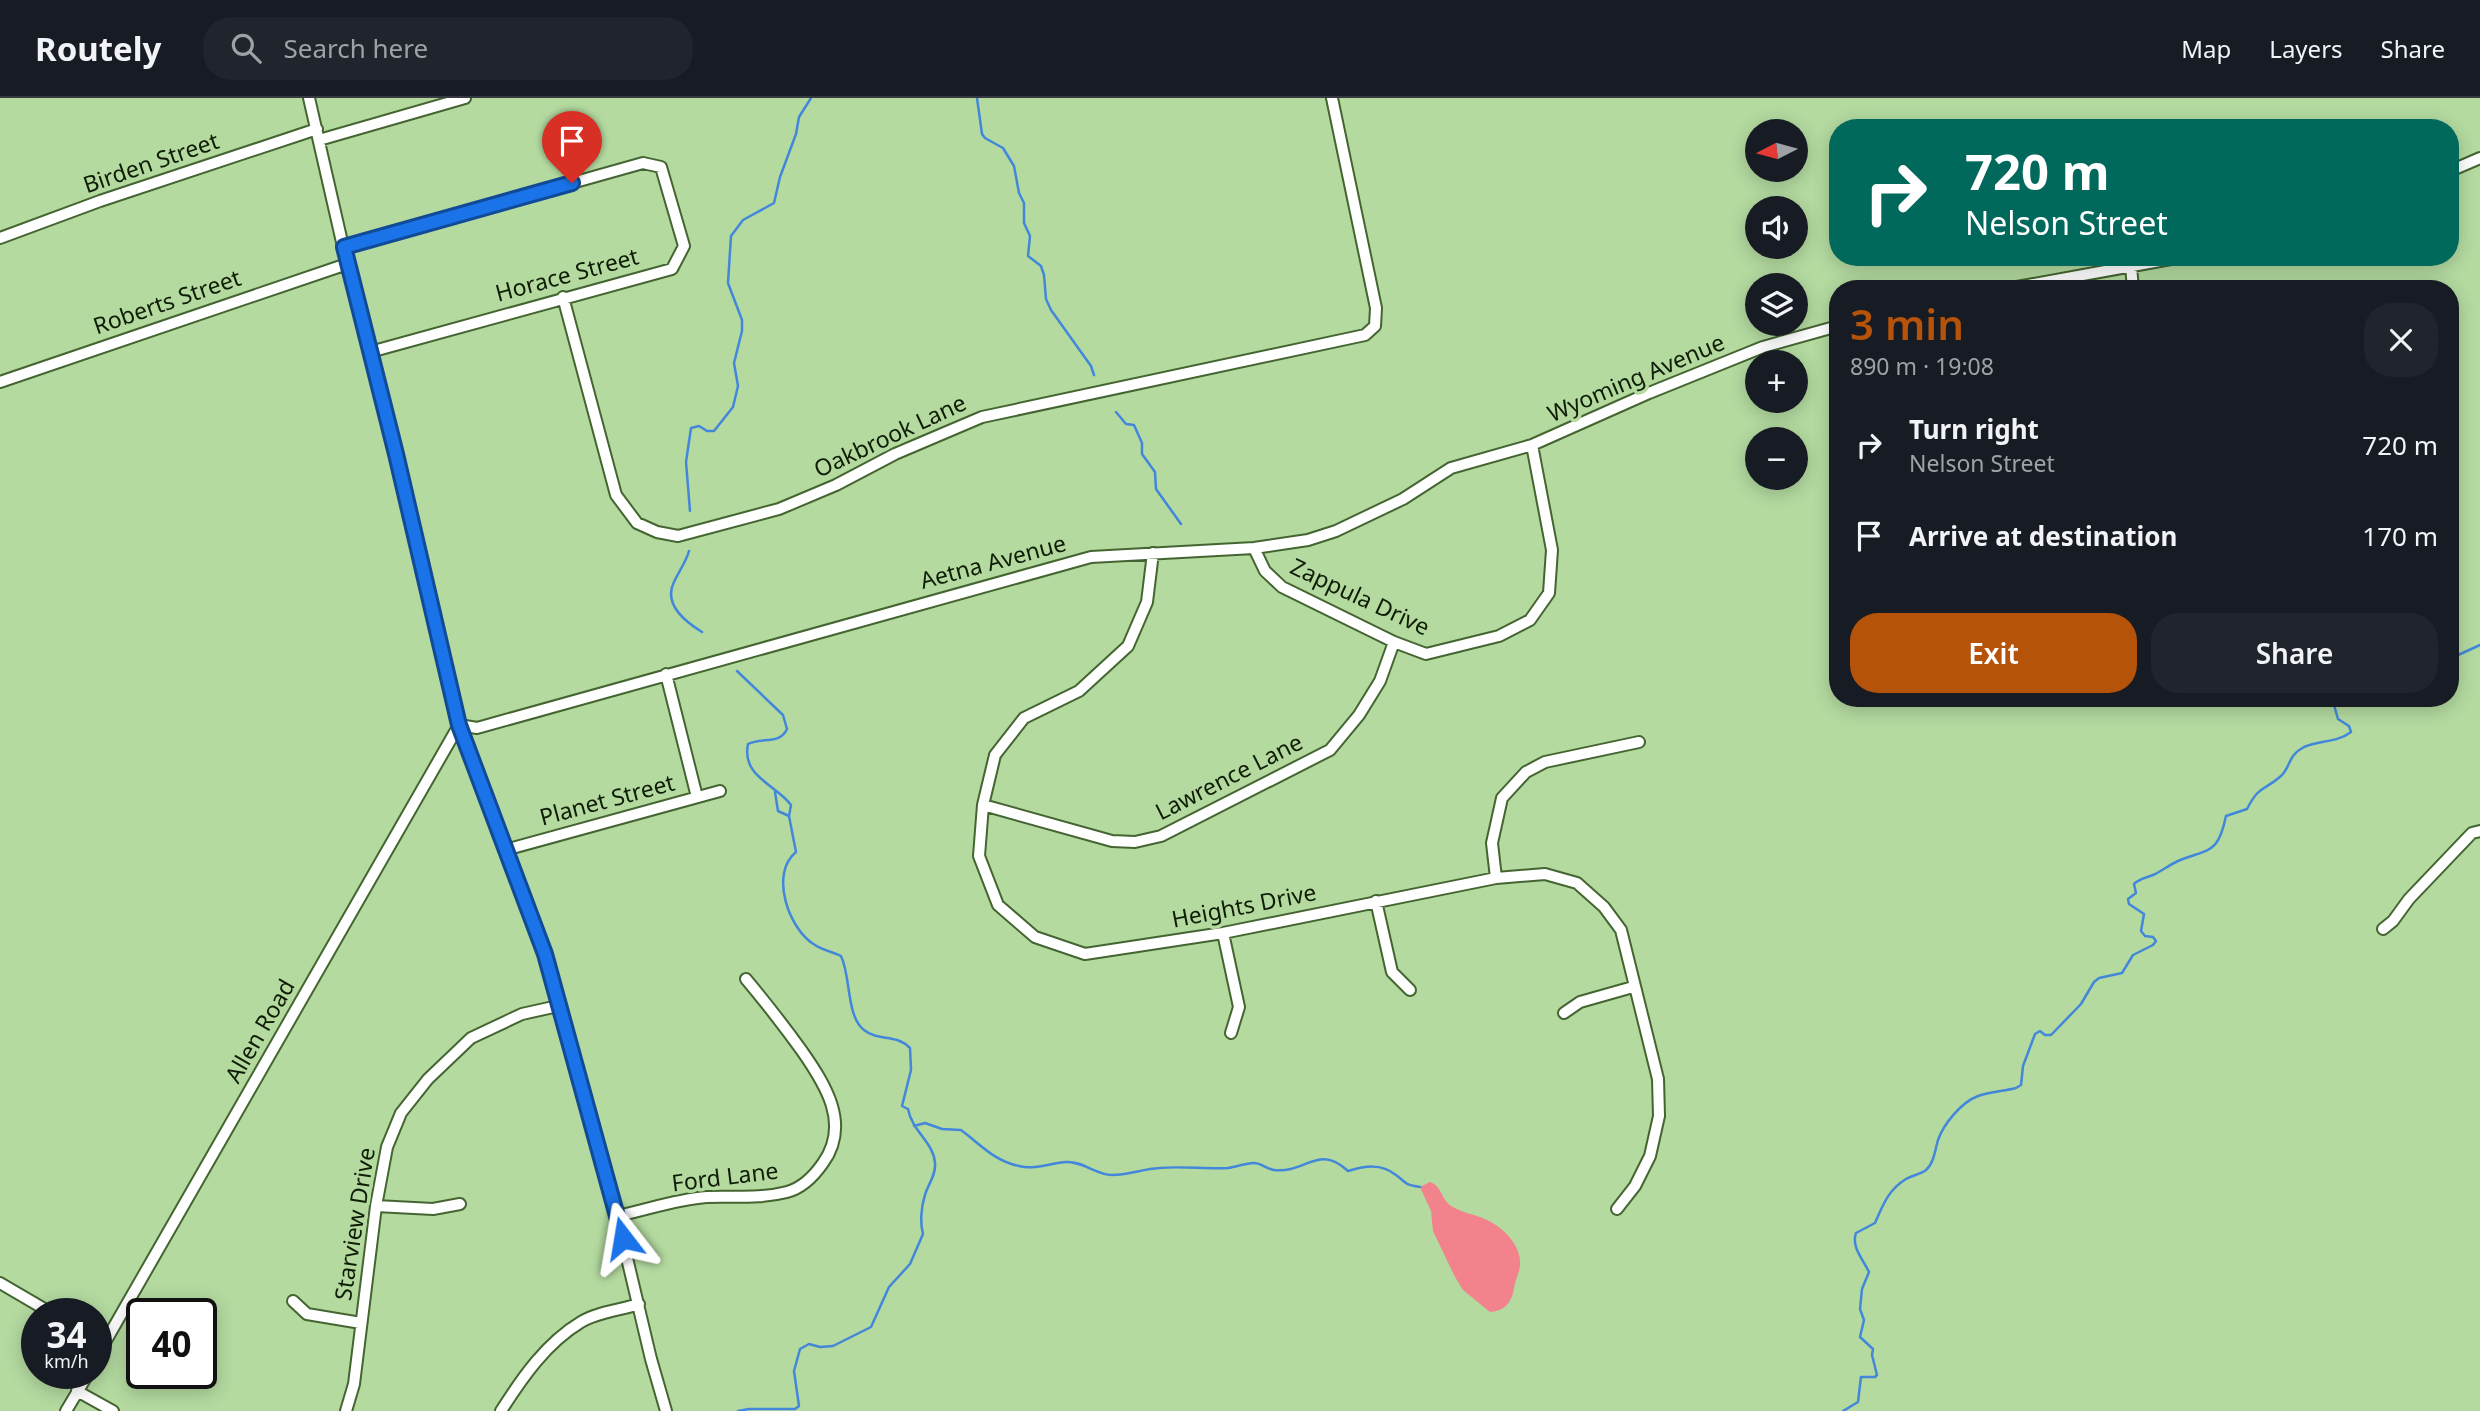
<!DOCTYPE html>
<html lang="en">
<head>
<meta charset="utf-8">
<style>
	body { margin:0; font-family:"Noto Sans",sans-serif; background:#20242c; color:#f1f3f6; height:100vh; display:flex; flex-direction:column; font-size:26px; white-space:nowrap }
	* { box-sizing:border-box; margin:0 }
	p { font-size:23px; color:#9ea1a6 }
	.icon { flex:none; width:38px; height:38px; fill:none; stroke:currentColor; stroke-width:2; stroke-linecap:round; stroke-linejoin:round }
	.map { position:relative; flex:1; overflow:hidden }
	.drawer { position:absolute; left:1829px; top:182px; width:630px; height:427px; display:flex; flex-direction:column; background:#171b24; border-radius:28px; box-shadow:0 4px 18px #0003 }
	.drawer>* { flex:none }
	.banner { position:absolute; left:1829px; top:21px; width:630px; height:147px; border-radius:28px; box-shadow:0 4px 18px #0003; background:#00695c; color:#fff; overflow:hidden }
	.needle { width:46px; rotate:264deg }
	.fabs { position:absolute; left:1745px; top:21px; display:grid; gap:14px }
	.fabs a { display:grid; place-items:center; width:63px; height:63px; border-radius:50%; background:#171b24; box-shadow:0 4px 18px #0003; font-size:35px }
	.speed { position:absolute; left:21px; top:1200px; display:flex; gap:14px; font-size:35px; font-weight:700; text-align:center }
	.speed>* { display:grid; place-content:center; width:91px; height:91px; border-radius:50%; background:#171b24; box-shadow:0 4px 18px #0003; line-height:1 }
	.speed small { font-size:18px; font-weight:400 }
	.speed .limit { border:4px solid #111; border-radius:10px; background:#fff; color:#111 }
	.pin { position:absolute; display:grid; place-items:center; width:60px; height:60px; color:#fff; margin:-72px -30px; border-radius:50% 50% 50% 0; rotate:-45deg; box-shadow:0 0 7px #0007 }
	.pin .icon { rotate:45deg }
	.me { position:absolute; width:77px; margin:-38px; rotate:346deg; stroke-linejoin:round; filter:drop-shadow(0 0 5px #0008) }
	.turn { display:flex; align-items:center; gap:24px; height:147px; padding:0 21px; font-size:32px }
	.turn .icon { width:91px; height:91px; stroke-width:2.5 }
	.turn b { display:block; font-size:49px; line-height:60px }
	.round { display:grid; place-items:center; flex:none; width:74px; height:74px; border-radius:28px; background:#20242c }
	.head { display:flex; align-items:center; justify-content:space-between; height:119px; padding:0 21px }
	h1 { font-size:42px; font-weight:600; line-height:52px; color:#b45309 }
	.action { display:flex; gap:14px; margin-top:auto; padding:14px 21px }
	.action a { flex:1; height:80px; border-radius:28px; background:#b45309; color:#fff; font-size:28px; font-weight:600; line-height:80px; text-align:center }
	.action a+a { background:#20242c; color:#f1f3f6 }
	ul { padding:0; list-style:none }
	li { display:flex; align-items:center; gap:21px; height:91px; padding:0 21px }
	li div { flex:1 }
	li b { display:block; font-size:26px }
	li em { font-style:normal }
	header { display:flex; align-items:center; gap:42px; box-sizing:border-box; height:98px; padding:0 35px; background:#171b24; border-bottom:2px solid #363941 }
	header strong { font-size:33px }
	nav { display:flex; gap:38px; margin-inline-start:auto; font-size:24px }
	.search { width:490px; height:63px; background:#20242c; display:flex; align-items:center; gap:18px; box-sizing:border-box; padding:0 24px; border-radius:28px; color:#9ea1a6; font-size:26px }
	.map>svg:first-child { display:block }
</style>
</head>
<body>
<header>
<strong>Routely</strong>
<div class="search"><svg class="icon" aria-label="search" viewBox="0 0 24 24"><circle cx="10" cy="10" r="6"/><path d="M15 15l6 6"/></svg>Search here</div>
<nav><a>Map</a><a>Layers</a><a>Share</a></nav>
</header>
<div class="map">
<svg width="2480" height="1313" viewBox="0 0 2480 1313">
	<rect width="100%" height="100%" fill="#b4daa0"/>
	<!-- green -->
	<path fill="#f2828c" d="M1430 1084C1442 1088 1441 1101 1451 1108 1462 1115 1475 1116 1487 1122 1504 1130 1522 1148 1520 1168 1519 1176 1515 1182 1514 1190 1512 1204 1505 1213 1490 1214L1463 1192 1455 1179 1433 1133 1431 1113 1420 1089Z"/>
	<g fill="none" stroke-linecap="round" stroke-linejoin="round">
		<!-- stream -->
		<path stroke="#4387db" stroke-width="2.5" d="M977 0 982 36 985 40 1003 50 1014 68 1019 95 1024 105V125L1030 138 1028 158 1041 168 1044 177 1046 201 1051 212 1091 268 1094 277
			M1116 314 1126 326 1134 327 1142 345V356L1155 374 1156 391 1181 426
			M690 413 686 364 691 330 699 328 707 333H714L733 309 738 288 734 265 742 233V222L728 185 731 138 743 122 774 105 780 79 796 36 799 19 811 0
			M689 453C686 464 679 473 674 484 663 506 684 523 702 534
			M2450 557 2456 558 2480 547
			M737 573 783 617 787 631C780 647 761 639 748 646 741 679 777 687 791 707L789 718 796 754C769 776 789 832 815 847 822 852 833 854 841 858 851 878 846 918 864 932 879 944 895 935 910 950L911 972 902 1008 908 1011C912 1033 934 1045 935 1065 936 1078 928 1086 925 1097 921 1109 920 1125 923 1136L910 1166 889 1189 871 1229 833 1248 820 1249 809 1246 800 1251 794 1273 799 1308 795 1311H749L738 1313
			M775 694 778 713 789 718
			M914 1028 925 1025 942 1031 961 1032C980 1046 994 1063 1019 1068 1034 1072 1051 1065 1066 1064 1083 1063 1096 1077 1112 1077 1128 1077 1143 1071 1159 1070 1182 1068 1205 1071 1228 1070 1237 1069 1245 1065 1254 1065 1261 1065 1267 1071 1274 1072 1306 1076 1318 1045 1348 1073 1365 1068 1381 1065 1396 1077 1408 1086 1403 1086 1420 1089
			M1843 1313 1858 1304 1861 1279H1875L1877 1277 1872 1257 1873 1251 1860 1239 1864 1222 1860 1211 1862 1191 1869 1174C1863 1161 1851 1149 1856 1135L1875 1125C1883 1107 1888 1092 1906 1081 1911 1078 1921 1076 1926 1072 1934 1065 1935 1052 1938 1042 1944 1025 1962 1004 1978 998 1990 994 2004 993 2016 990L2021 987 2023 968 2035 936 2040 933 2045 937H2051L2081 906 2094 884 2099 880 2122 875 2133 857 2153 847 2156 843 2153 839 2145 838 2141 833 2144 816 2129 806 2128 801 2136 795 2134 786C2140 780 2146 780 2153 777 2162 773 2169 767 2178 763 2209 750 2218 757 2226 718L2247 711C2260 686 2263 694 2281 678 2291 669 2287 658 2304 649 2319 642 2337 645 2351 634L2349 628 2338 621 2332 600"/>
		<defs>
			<path id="minor" d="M309 0 347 166 396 356 459 627 545 856 617 1118 651 1261 666 1313
				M319 42 465 0
				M2450 73 2480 60
				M0 140 100 103 317 31
				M344 149 643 65 661 69 684 148 672 171 370 254
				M2131 168 2133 191
				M2006 191 2182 159
				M563 199 616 397 637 425 657 434 678 438 779 411 836 387 895 356 982 319 1365 237 1375 228 1376 210 1332 0
				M0 284 347 166
				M1254 450 1265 473 1282 489 1394 544 1426 556 1499 538 1530 522 1549 495 1552 452 1532 347
				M1153 455 1147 504 1128 548 1079 593 1024 620 995 657 983 707 979 758 998 807 1035 839 1085 856 1223 835 1496 780 1545 776 1577 785 1604 809 1621 832 1658 981 1659 1018 1650 1058 1635 1088 1617 1111
				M666 576 697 699
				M459 627 477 630 1091 459 1254 450 1308 442 1336 433 1403 401 1451 370 1532 347 1649 295 1763 249 1838 228
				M983 707 1112 743 1135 744 1161 738 1330 652 1359 617 1380 583 1394 544
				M505 752 720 693
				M1496 780 1492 745 1502 700 1526 674 1545 664 1639 644
				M1376 803 1392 874 1410 892
				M2383 831 2393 823 2409 801 2472 735 2480 733
				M1223 835 1239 909 1231 935
				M1564 915 1580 904 1633 889
				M376 1108 433 1111 460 1106
				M617 1118C646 1112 677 1101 707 1099 733 1098 760 1101 787 1094 802 1090 814 1078 823 1065 851 1026 825 986 802 953 784 928 766 905 746 881
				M0 1185 53 1216
				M293 1203 307 1216 361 1225
				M96 1260 459 627
				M77 1293 113 1313
				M66 1313 88 1276
				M346 1313 354 1286 376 1108 387 1049 401 1015 428 981 471 940 522 916 558 908
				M501 1313C522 1280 546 1245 581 1224 597 1214 621 1212 639 1206"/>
		</defs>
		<!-- minor casing -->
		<use href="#minor" stroke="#446531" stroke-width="14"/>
		<!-- minor -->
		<use href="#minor" stroke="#fff" stroke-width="10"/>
	</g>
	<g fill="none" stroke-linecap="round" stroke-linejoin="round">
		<defs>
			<path id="route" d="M572 85 344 149 396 356 459 627 545 856 623 1140"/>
		</defs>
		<!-- route casing -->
		<use href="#route" stroke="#114b97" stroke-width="18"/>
		<!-- route -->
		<use href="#route" stroke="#1a73e8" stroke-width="12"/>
	</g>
	<g text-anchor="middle" stroke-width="7" stroke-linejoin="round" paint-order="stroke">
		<!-- street labels -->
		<g font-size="23" fill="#0f1d07" stroke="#b4daa0">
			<text transform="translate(151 65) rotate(-19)" y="8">Birden Street</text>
			<text transform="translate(567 177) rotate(-15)" y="8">Horace Street</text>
			<text transform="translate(167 204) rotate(-19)" y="8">Roberts Street</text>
			<text transform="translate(1636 280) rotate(-23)" y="8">Wyoming Avenue</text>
			<text transform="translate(890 338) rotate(-25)" y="8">Oakbrook Lane</text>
			<text transform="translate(993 464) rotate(-15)" y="8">Aetna Avenue</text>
			<text transform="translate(1360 499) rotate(25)" y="8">Zappula Drive</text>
			<text transform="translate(1229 679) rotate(-27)" y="8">Lawrence Lane</text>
			<text transform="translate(607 702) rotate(-15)" y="8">Planet Street</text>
			<text transform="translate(1244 808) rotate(-11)" y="8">Heights Drive</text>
			<text transform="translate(260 933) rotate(-60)" y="8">Allen Road</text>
			<text transform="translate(725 1079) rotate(-7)" y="8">Ford Lane</text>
			<text transform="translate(355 1126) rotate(-81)" y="8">Starview Drive</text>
		</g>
	</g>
</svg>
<div class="fabs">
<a><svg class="needle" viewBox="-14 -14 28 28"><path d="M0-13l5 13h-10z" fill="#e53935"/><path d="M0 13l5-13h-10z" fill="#9ea1a6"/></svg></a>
<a><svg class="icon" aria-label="sound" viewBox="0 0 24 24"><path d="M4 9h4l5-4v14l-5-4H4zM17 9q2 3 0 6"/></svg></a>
<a><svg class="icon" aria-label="layers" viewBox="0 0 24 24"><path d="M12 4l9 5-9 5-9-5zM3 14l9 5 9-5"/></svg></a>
<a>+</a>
<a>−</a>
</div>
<div class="speed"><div>34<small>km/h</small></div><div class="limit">40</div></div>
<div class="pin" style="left:572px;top:85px;background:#d93025"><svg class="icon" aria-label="arrive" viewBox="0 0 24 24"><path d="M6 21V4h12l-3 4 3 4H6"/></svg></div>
<svg class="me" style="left:623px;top:1140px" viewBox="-20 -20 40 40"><path d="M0-17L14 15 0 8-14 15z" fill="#1a73e8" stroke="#fff" stroke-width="4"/></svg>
<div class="banner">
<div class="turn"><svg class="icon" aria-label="right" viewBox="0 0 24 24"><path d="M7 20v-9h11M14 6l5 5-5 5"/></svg><div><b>720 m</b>Nelson Street</div></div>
</div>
<section class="drawer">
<div class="head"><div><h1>3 min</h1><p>890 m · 19:08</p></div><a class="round"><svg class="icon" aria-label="close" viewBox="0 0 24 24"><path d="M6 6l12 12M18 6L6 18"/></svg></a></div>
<ul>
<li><svg class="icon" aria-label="right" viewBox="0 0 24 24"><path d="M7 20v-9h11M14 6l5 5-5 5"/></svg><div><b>Turn right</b><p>Nelson Street</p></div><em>720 m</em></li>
<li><svg class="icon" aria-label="arrive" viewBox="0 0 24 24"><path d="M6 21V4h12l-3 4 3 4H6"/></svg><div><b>Arrive at destination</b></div><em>170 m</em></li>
</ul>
<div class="action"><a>Exit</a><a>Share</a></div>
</section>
</div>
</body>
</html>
